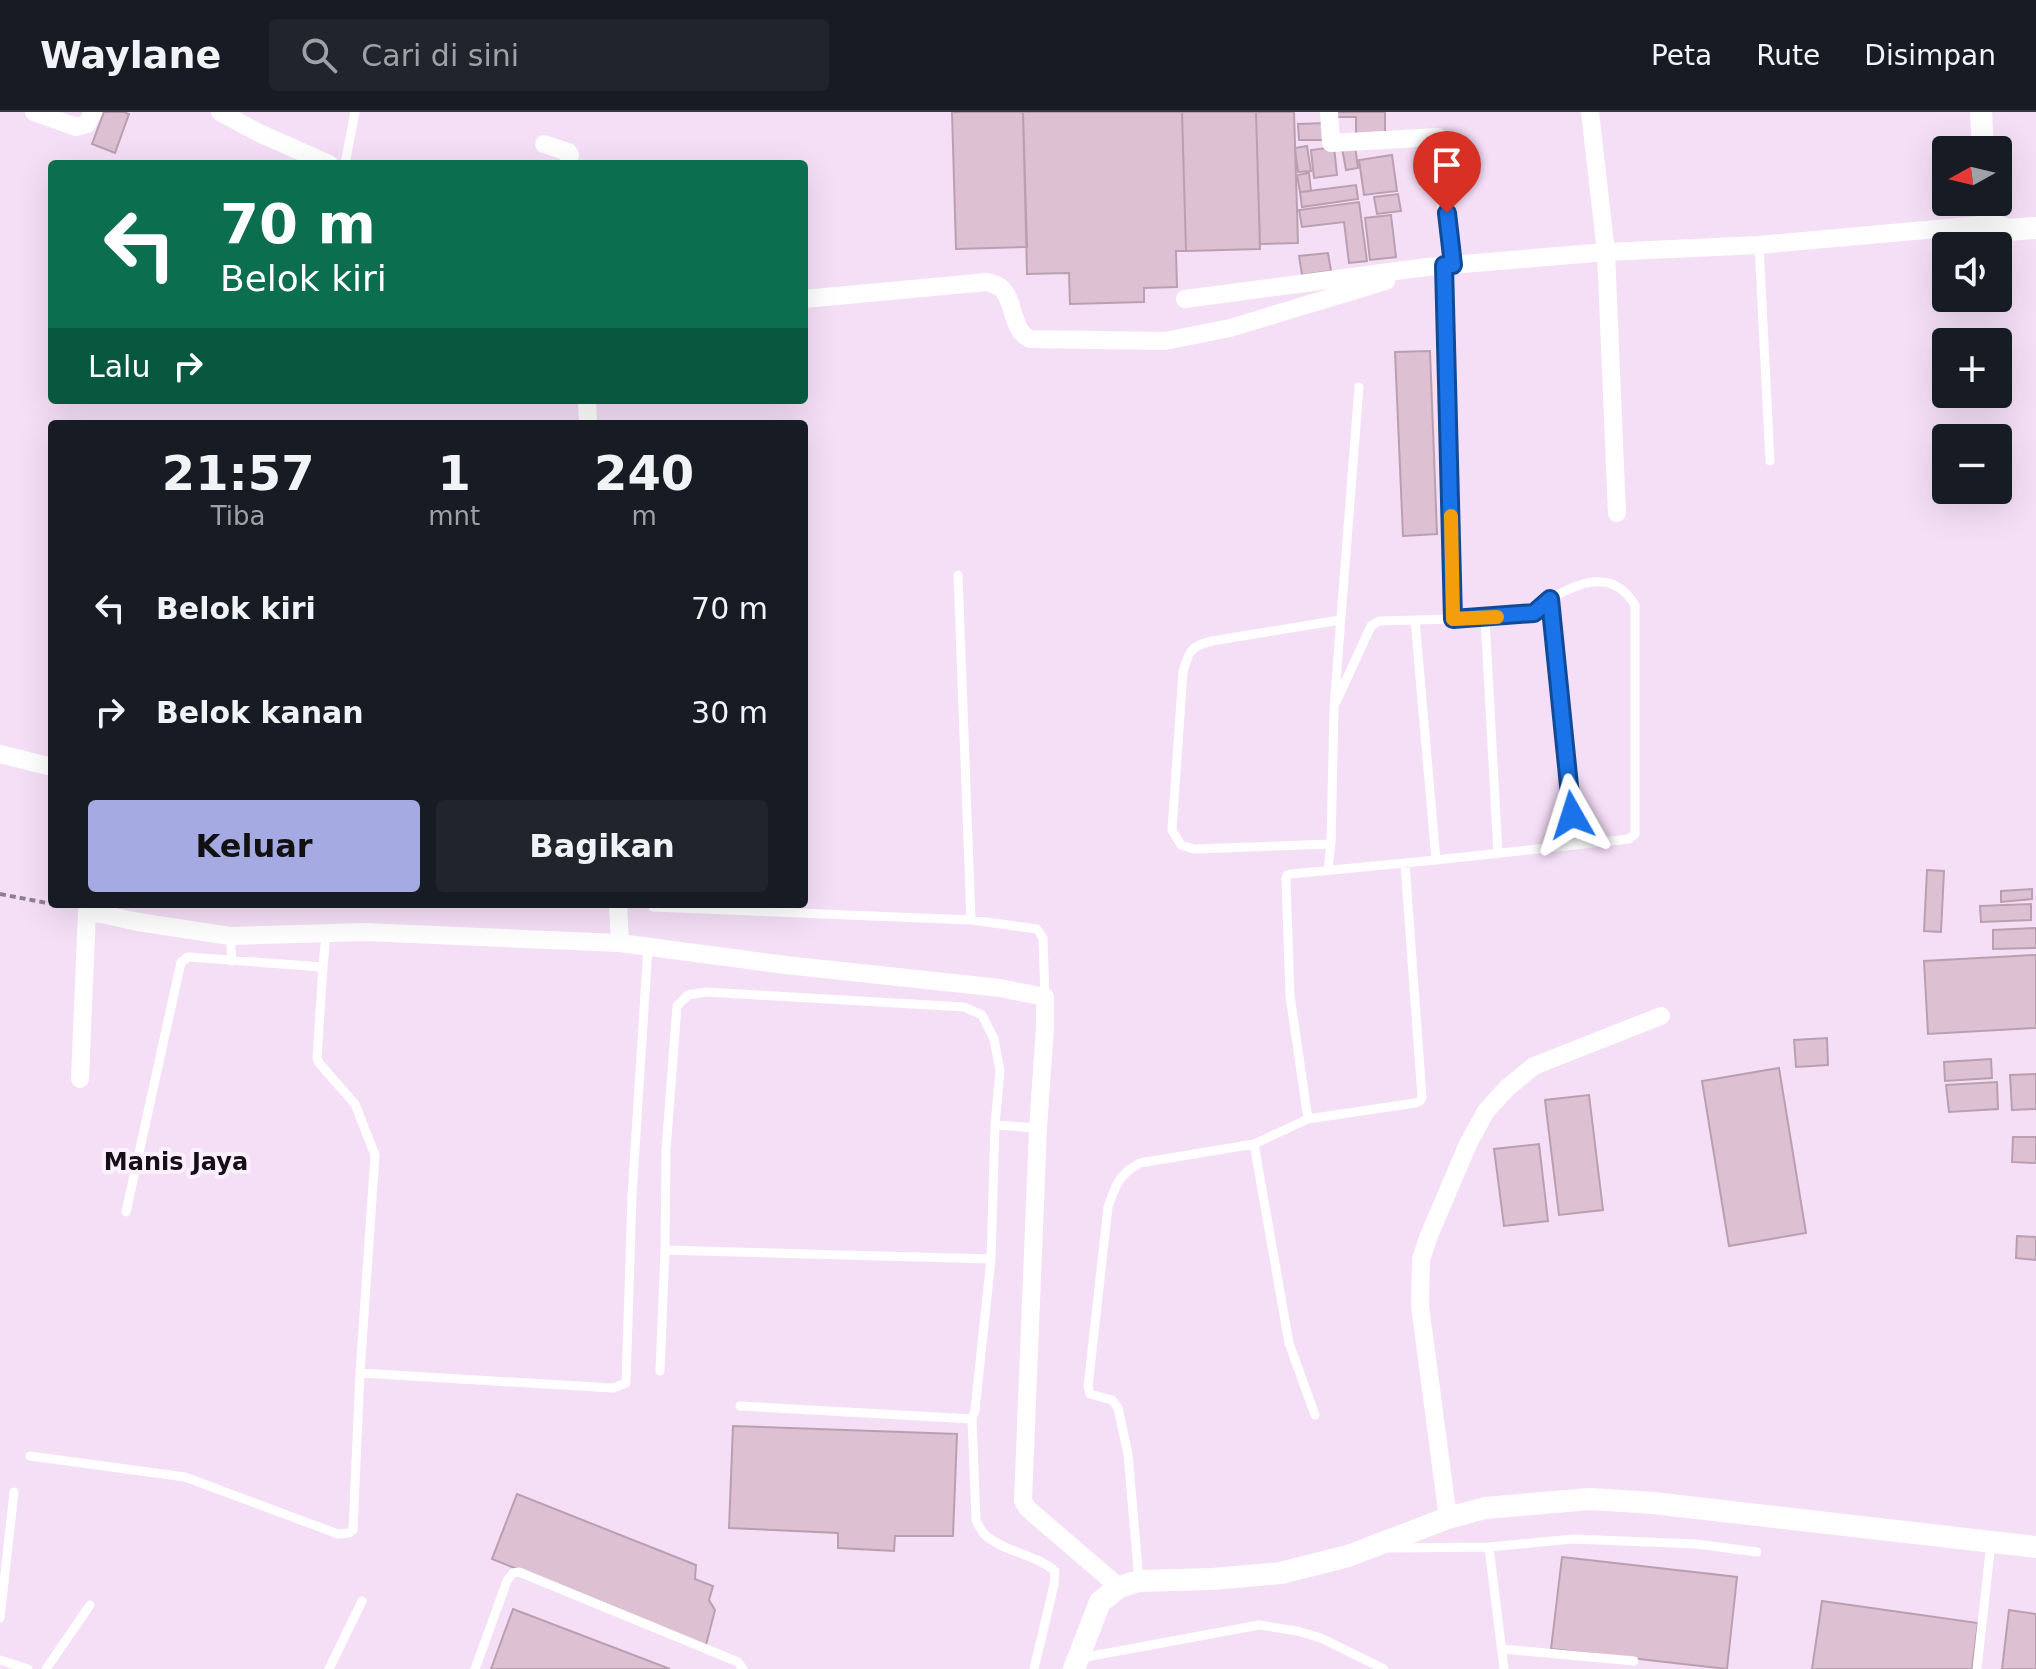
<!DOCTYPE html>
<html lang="id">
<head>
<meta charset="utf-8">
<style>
	body { margin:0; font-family:"DejaVu Sans",sans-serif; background:#20242c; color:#f1f3f6; height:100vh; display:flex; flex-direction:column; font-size:30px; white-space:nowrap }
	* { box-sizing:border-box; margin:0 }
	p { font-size:26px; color:#9ea1a6 }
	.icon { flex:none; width:44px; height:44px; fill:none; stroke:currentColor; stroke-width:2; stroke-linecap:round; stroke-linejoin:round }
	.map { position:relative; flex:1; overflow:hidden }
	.drawer { position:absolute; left:48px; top:308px; width:760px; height:488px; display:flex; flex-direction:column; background:#171b24; border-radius:8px; box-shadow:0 8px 32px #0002 }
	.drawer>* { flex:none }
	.banner { position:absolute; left:48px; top:48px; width:760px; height:244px; border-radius:8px; box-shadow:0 8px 32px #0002; background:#0b6e4f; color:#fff; overflow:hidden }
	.needle { width:52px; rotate:262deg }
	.fabs { position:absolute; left:1932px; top:24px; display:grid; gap:16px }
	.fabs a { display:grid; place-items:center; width:80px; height:80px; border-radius:8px; background:#171b24; box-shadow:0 8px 32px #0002; font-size:40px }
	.pin { position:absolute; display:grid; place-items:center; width:68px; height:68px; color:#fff; margin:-82px -34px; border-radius:50% 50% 50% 0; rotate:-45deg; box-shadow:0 0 8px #0007 }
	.pin .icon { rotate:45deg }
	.me { position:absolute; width:88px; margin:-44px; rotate:354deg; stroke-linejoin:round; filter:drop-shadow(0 0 6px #0008) }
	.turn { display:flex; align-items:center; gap:28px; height:168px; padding:0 40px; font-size:36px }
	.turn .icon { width:104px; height:104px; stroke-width:2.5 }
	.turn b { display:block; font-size:56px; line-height:68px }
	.then { display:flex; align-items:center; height:76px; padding:0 40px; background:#0003; gap:16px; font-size:30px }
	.eta { display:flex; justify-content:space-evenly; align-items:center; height:136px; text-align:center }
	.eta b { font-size:48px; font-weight:600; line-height:56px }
	.button { display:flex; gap:16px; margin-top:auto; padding:16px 40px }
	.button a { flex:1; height:92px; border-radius:8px; background:#a5abe2; color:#111; font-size:32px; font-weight:600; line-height:92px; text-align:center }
	.button a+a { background:#20242c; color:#f1f3f6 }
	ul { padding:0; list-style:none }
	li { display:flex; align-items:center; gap:24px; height:104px; padding:0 40px }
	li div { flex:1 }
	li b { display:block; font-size:30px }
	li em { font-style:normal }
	header { display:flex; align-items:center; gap:48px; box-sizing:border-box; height:112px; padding:0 40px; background:#171b24; border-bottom:2px solid #363941 }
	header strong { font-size:38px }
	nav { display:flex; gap:44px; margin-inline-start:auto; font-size:28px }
	.search { width:560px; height:72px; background:#20242c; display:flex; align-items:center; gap:20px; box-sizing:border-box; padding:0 28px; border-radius:8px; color:#9ea1a6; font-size:30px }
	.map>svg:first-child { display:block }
</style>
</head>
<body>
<header>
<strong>Waylane</strong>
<div class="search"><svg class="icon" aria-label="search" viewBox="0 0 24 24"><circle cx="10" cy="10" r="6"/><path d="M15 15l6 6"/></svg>Cari di sini</div>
<nav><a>Peta</a><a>Rute</a><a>Disimpan</a></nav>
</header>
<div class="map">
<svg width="2036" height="1557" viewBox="0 0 2036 1557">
	<rect width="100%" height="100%" fill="#f5dff7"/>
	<!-- building -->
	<path fill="#ddc1d3" stroke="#ba9fb0" stroke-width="2" d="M104 0H124L129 2 115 41 92 32Z
		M952 0H1023L1027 135 956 137Z
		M1023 0H1182L1186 139H1176L1177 175 1144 176V190L1070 192 1069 161 1027 162Z
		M1182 0H1256L1260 137 1186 139Z
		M1256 0H1294L1298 131 1260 132Z
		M1336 0H1385V22H1356V5H1336Z
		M1326 11 1327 28H1299L1298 12Z
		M1307 34 1311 59 1298 60 1295 36Z
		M1355 34 1358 56 1346 58 1342 36Z
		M1334 35 1337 63 1314 66 1311 38Z
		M1392 43 1397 79 1364 83 1359 48Z
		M1309 61 1311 79 1300 80 1297 63Z
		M1356 73 1358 87 1302 95 1300 80Z
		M1398 82 1401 99 1377 102 1374 85Z
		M1359 90 1367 149 1349 151 1344 110 1302 115 1299 98Z
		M1391 103 1396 145 1370 148 1365 106Z
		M1328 141 1331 159 1302 163 1299 144Z
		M1430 239 1437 422 1403 424 1395 240Z
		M1927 758 1944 759 1941 820 1924 819Z
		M2032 777V787L2001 790V779Z
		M2031 792V808L1981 810 1980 794Z
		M2036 816V836L1993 837V818Z
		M2036 843V916L1928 922 1924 849Z
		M1827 926 1828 953 1796 955 1794 928Z
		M1991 947 1992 966 1945 969 1944 950Z
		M1779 956 1806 1121 1729 1134 1702 969Z
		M2036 962V997L2012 998 2010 963Z
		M1997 970 1998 997 1949 1000 1946 973Z
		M1589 983 1603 1098 1559 1103 1545 988Z
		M2013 1025H2036V1051L2012 1050Z
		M1539 1032 1548 1109 1504 1114 1494 1037Z
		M2017 1124 2036 1125V1148L2016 1146Z
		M733 1314 957 1322 953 1424H895L894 1439 838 1436V1421L729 1416Z
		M517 1382 696 1453 695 1467 713 1474 709 1488 715 1498 706 1533 492 1447Z
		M1562 1445 1737 1465 1727 1557 1551 1537Z
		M1822 1489 1978 1511 1972 1557H1812Z
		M513 1497 670 1557H491Z
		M2009 1498 2036 1502V1557H2002Z"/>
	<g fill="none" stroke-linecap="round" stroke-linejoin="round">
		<!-- path -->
		<path stroke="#8f8090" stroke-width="4" stroke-dasharray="6 4" stroke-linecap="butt" d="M0 782 68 795"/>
		<!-- service -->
		<path stroke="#fff" stroke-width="9" d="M345 52 355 0
			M1759 133 1770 349
			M1444 153 1453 507
			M958 463 971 808
			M1550 487C1581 469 1613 457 1635 493V722L1629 727 1575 733
			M1336 590 1371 514 1379 509 1415 508
			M1331 732 1194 737 1181 733 1172 718 1183 560C1189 540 1190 534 1212 529L1340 508
			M1436 748 1575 733 1550 487 1534 501 1485 506
			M1328 757 1331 732 1334 595 1359 275
			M653 795 971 808 1037 817 1043 826 1045 885
			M230 824 232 849
			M323 855 326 821
			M1308 1007 1415 991 1420 989 1422 985 1405 752
			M1254 1032 1289 1231 1315 1303
			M991 1147 665 1138 666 1038 677 894 688 883 706 880 964 895 982 903 994 927 1000 959 995 1013
			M660 1259 665 1138
			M360 1261 613 1276 626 1271 632 1084 648 835
			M740 1294 972 1307 975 1298 991 1147 995 1013 1038 1016
			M972 1307 976 1408C979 1414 982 1421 986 1424 1007 1441 1035 1442 1055 1459L1054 1473 1034 1557
			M30 1344 185 1365 338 1422 349 1421 353 1418 360 1261 375 1043 355 992 319 951 317 946 323 855 188 845 181 850 126 1100
			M1489 1435 1573 1427 1696 1432 1757 1440
			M1391 1436 1489 1435 1504 1557
			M1139 1469 1128 1342 1118 1296 1112 1288 1090 1282 1088 1275 1108 1095C1116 1073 1118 1063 1140 1051L1254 1032 1308 1007 1290 884 1286 768 1287 763 1291 762 1436 748 1415 508 1485 506 1498 742
			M0 1506 14 1380
			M1502 1537 1634 1549
			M1081 1546 1259 1513 1297 1519 1321 1526 1384 1557
			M0 1548 28 1557
			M46 1557 90 1493
			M329 1557 362 1489
			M475 1557 507 1469 513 1461 519 1460 738 1550 743 1557
			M1977 1557 1991 1431"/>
		<!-- minor -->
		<path stroke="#fff" stroke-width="18" d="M34 0 76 15 87 12 93 0
			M220 0 259 21 329 52
			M1329 0 1331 31 1438 25 1453 153
			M1590 0 1606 140 1617 401
			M544 32 568 40 570 43 568 52
			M804 187 987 170C990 171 997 173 1000 175 1016 188 1010 218 1030 227L1165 229 1230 216 1386 169
			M1185 187 1427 155 1606 140 1759 133 1992 112
			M587 288 588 312
			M0 642 52 655
			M618 792 620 831
			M80 967 87 799 138 810 230 824 365 820 620 831 786 853 1000 876 1045 885V915L1038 1016 1023 1389 1028 1397 1119 1475
			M1448 1406 1420 1194 1421 1148 1428 1126 1468 1032 1486 999 1507 976 1534 954 1661 904"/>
		<!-- tertiary -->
		<path stroke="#fff" stroke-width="22" d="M1981 0 1983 38
			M1985 90 1986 99 1992 112 2007 118 2036 116
			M1074 1557 1100 1490 1119 1475 1139 1469 1212 1467 1281 1461 1348 1444 1448 1406 1485 1396 1590 1387 1653 1391 2036 1435"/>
	</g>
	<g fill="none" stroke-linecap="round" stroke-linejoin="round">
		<defs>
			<path id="route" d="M1447 101 1453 153H1444L1453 507 1534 501 1550 487 1572 703"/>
		</defs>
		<!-- route casing -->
		<use href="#route" stroke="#114b97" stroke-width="20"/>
		<!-- route -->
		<use href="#route" stroke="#1a73e8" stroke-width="14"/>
		<!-- slow -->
		<path stroke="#f59e0b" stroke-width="14" d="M1451 404 1453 507 1497 505"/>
	</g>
	<g text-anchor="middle" stroke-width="8" stroke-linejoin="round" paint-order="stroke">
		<!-- quarter labels -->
		<g font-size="24" font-weight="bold" fill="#160f17" stroke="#fdf0fe">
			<text x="176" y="1058">Manis Jaya</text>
		</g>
	</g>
</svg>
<div class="fabs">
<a><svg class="needle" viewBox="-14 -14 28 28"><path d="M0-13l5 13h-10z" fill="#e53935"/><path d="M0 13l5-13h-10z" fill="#9ea1a6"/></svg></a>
<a><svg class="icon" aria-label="sound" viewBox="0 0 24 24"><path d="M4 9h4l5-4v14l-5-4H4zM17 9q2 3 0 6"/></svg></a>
<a>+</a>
<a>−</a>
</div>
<div class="pin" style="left:1447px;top:101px;background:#d93025"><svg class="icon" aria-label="arrive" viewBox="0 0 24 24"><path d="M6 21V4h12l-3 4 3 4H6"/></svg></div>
<svg class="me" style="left:1572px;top:703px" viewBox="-20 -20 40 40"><path d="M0-17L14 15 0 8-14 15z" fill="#1a73e8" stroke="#fff" stroke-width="4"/></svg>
<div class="banner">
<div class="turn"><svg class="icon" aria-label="left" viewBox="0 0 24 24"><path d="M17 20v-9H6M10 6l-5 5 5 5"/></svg><div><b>70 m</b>Belok kiri</div></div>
<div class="then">Lalu<svg class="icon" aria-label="right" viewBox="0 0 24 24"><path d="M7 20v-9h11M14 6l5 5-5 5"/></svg></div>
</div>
<section class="drawer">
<div class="eta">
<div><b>21:57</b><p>Tiba</p></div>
<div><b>1</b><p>mnt</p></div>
<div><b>240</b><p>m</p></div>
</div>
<ul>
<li><svg class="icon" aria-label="left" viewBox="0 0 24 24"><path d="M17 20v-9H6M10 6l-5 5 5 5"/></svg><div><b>Belok kiri</b></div><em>70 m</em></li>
<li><svg class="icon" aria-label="right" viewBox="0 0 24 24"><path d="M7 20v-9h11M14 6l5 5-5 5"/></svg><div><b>Belok kanan</b></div><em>30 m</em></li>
</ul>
<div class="button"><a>Keluar</a><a>Bagikan</a></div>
</section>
</div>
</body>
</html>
